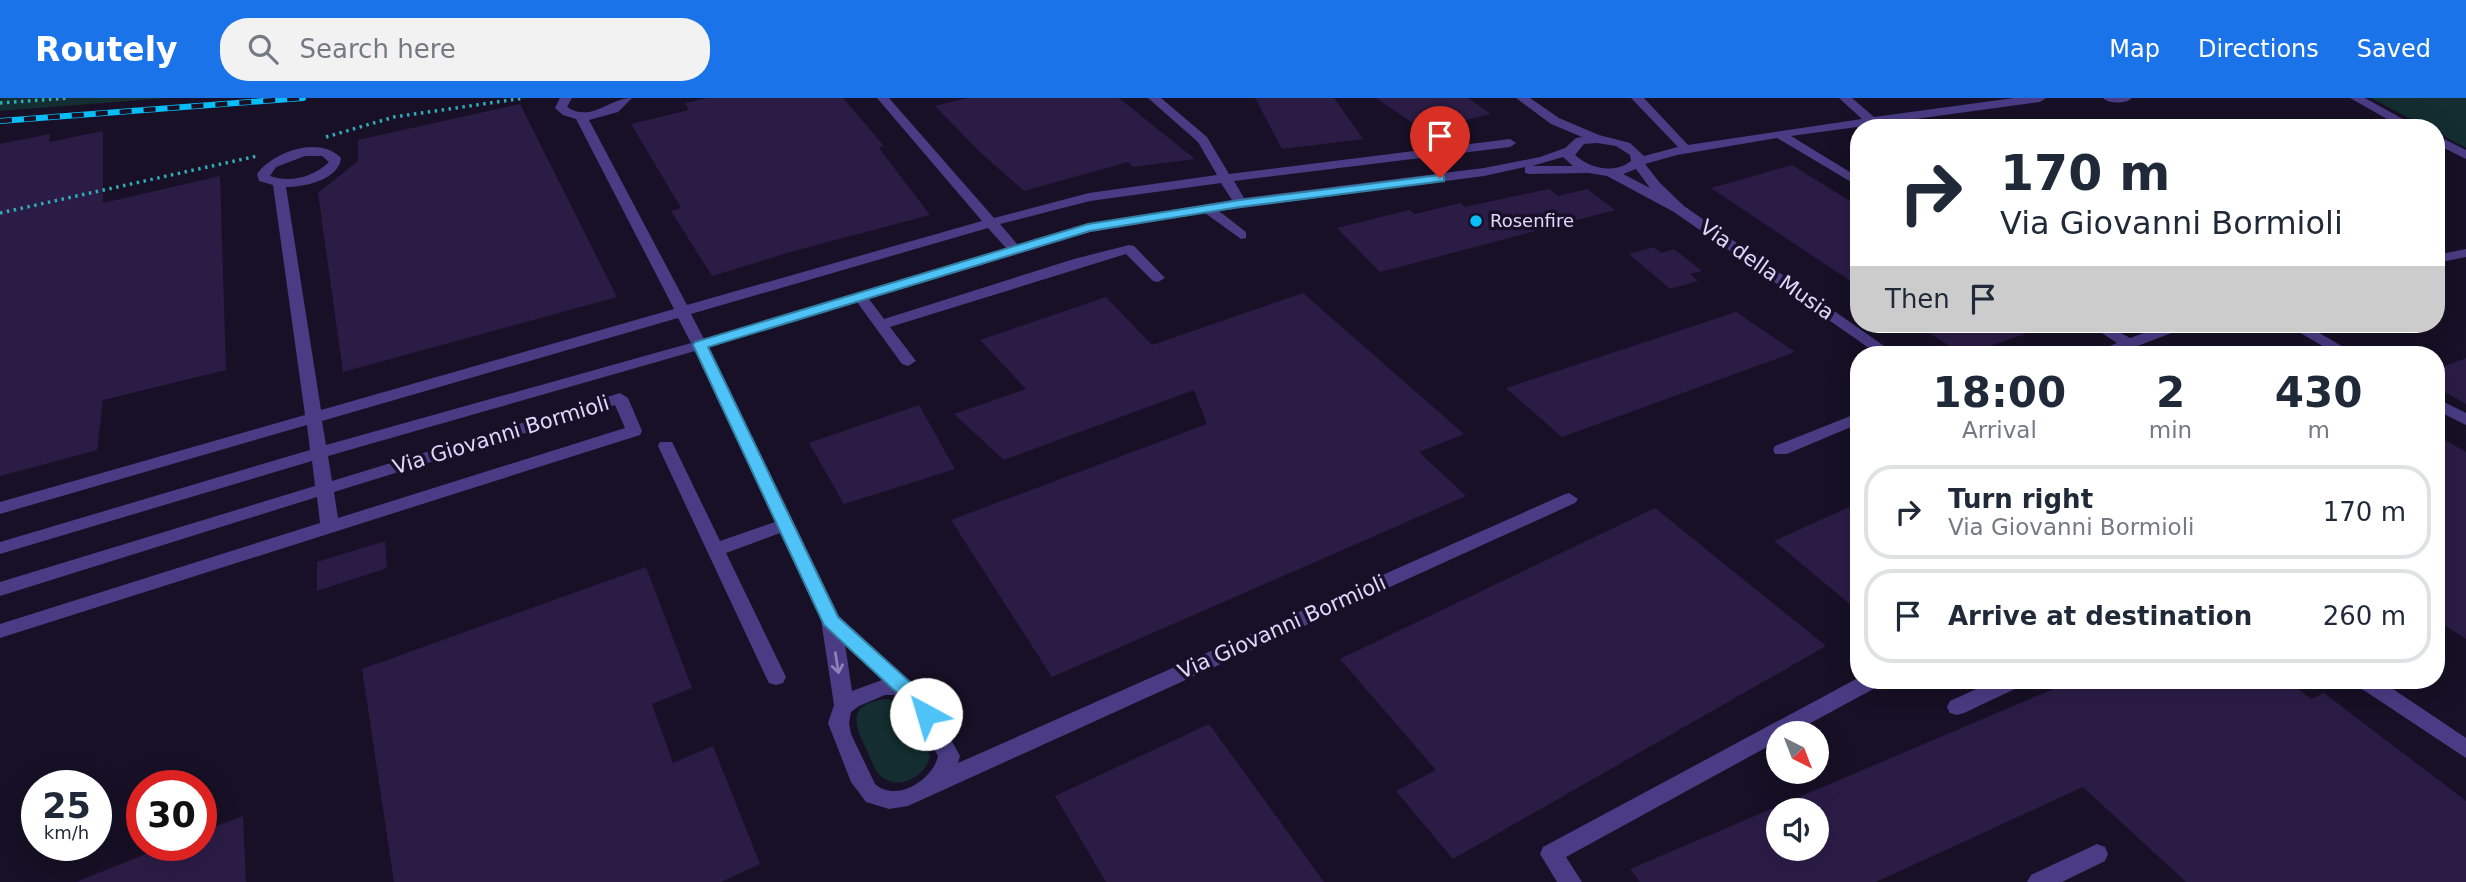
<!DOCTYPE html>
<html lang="en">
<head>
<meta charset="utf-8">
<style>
	body { margin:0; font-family:"DejaVu Sans",sans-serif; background:#f2f2f3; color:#1f2937; height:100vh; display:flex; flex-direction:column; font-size:26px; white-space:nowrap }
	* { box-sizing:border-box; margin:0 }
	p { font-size:23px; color:#747a83 }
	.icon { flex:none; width:38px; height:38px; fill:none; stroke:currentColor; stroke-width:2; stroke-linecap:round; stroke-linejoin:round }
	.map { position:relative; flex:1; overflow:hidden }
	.details { position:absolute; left:1850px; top:248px; width:595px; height:343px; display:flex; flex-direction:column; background:#fff; border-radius:28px; box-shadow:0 7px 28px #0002 }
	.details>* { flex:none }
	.guide { position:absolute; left:1850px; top:21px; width:595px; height:214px; border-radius:28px; box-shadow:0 7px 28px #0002; background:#fff; color:#1f2937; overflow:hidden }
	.needle { width:46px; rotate:138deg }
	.buttons { position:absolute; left:1766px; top:623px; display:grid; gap:14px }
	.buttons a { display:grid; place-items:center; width:63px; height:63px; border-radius:50%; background:#fff; box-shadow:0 7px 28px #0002; font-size:35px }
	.speed { position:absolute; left:21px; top:672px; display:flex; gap:14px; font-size:35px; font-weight:700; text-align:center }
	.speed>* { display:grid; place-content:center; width:91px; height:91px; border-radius:50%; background:#fff; box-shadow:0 7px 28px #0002; line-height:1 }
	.speed small { font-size:18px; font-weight:400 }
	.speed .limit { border:10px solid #d22; background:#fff; color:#111 }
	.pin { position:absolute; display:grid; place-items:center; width:60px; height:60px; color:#fff; margin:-72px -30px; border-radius:50% 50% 50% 0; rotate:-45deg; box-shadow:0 0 7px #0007 }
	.pin .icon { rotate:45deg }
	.me { position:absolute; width:77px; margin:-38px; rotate:321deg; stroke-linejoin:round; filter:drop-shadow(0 0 5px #0008) }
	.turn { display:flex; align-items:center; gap:24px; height:147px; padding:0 35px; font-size:32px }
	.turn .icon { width:91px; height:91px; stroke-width:2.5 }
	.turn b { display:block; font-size:49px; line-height:60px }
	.then { display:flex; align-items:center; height:66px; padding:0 35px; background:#0003; gap:14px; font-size:26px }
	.eta { display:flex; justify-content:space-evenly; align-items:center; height:119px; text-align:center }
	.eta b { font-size:42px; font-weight:700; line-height:49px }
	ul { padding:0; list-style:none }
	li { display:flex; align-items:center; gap:21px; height:94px; margin:0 14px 10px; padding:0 21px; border:4px solid #e0e1e3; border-radius:28px }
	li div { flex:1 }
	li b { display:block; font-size:26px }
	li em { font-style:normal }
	header { display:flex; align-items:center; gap:42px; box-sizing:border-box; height:98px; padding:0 35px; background:#1a73e8; color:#fff }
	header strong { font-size:33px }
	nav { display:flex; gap:38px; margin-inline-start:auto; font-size:24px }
	.search { width:490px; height:63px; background:#f2f2f3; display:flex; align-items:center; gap:18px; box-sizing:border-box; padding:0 24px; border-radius:28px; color:#747a83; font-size:26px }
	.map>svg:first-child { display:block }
</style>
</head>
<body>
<header>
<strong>Routely</strong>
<div class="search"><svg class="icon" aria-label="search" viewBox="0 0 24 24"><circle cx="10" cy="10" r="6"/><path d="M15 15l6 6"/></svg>Search here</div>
<nav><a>Map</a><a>Directions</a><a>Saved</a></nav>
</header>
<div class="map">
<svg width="2466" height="784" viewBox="0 0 2466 784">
	<rect width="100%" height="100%" fill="#171026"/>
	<!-- green -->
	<path fill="#132d30" d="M0 0H168L0 13Z
		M2371 0H2466V50L2436 34V30H2428Z
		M886 601 899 604 906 610 930 658C926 678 901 692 883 680 876 675 872 665 869 657 856 630 843 606 886 601Z"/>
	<!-- building -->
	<path fill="#2b1c46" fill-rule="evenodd" d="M708 0H843L884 48 879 50 930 117 794 153 712 178 671 113 681 110 631 26 689 12 685 5Z
		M967 0H1119L1195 61 1133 69 1128 64 1024 93 981 55 935 8Z
		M1255 0H1334L1363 41 1282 51Z
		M1376 0H1468L1491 16 1423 32Z
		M520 6 617 199 343 274 318 95 358 63V42Z
		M103 33V105L220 78 226 272 103 302 97 352 0 378V46L50 36 49 44Z
		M1792 67 1858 108V188L1711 90Z
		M1549 91 1558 98 1587 91 1615 112 1380 174 1337 130 1409 112 1415 116 1460 105 1464 109Z
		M1654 149 1661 155 1674 151 1702 173 1690 176 1698 183 1670 191 1629 156Z
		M1303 195 1464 336 1419 354 1466 398 1052 579 951 422 1207 326 1194 292 1004 362 954 316 1026 291 980 242 1106 199 1152 247Z
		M1736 214 1795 254 1562 339 1506 290Z
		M1916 226H2048V228L1963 257Z
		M2466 260V306L2436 289V271Z
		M919 307 955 371 844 406 809 345Z
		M2436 337 2466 354V541L2436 522Z
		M1858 405V513L1774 443Z
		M1655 410 1826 548 1453 761 1396 693 1436 672 1340 561Z
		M385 443 387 470 317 493V464Z
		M646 469 692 590 652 606 673 665 713 648 760 766 721 784H394L362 571Z
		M2072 583H2288L2311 601 2324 595 2466 703V784H2186L2083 689 1876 784H1640L1630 771ZM1778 712H1816V751H1778Z
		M1209 626 1324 784H1106L1055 698Z
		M243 718 246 784H76L168 747H201V734Z"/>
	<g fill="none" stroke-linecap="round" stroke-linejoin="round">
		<!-- path -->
		<path stroke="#33aab5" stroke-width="3.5" stroke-dasharray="2.5 4.5" stroke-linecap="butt" d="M0 5 68 0
			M326 39 394 19 524 0
			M0 115 257 58"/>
		<!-- minor -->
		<path fill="#493c84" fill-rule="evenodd" d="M560 0H572L567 9C592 25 609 0 632 0L618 14 589 22 687 207 982 123 877 0H889L994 120 1089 95 1217 77 1198 44 1148 0H1161L1207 39 1229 76 1510 41 1516 45 1510 49 1234 83 1244 100 1484 70 1540 59 1565 50 1576 40 1582 39 1551 26 1516 0H1530L1559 20 1599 37 1630 45 1644 58 1678 49 1631 0H1644L1688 47 1862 21 1839 0H1852L1874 19 2014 0H2046L2040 4 1791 38 1858 79V88L1777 40 1677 57 1645 66 1660 85 1684 108 1897 257H1879L1674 114 1607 78 1589 75 1530 76 1525 75V69L1484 78 1219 113 1246 134V140L1241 141 1205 115 1090 134 869 201 884 221 1074 161 1129 147 1134 148 1165 180 1158 184 1153 183 1126 156 890 229 916 263 908 268 902 266 857 204 709 249 839 518 910 583 922 589 960 658 958 665 1563 397 1569 395 1578 401 1575 405 908 708 889 711 866 704 851 684 828 625 834 607 821 522 780 435 726 455 786 579 783 585 776 587 769 585 766 579 658 348 660 344H672L674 348 720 443 775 424 695 253 328 358 332 383 620 295 628 300 642 333 640 337 0 540V526L320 425 317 399 0 498V484L315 388 312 363 0 456V444L310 352 307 327 0 416V404L305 317 273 87 259 83 257 76C273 54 319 37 341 60 339 82 304 89 286 89L321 312 674 211 576 21 563 17 555 10ZM1597 45 1616 48 1630 57 1631 63C1614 76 1591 71 1575 57L1584 46ZM305 58H322L329 64C314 79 290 85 270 78L276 69ZM1563 59 1573 68H1532ZM1636 71 1650 90 1623 76ZM1221 85 1232 102 1088 126 1018 147 1000 126 1090 103ZM988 130 1006 150 704 241 691 216ZM678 220 691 245 326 347 322 323ZM615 307 625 330 338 420 334 394ZM845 546 882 582 852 593ZM885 597H900L908 601 938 658C933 682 896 705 875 686L851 636 849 625 851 614 859 608Z
			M2103 0H2132C2126 6 2109 6 2103 0Z
			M2350 0H2365L2419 30H2403Z
			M2436 37 2466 52V61L2436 46Z
			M2466 151V159L2436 165V157Z
			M2088 226H2105L2130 240 2169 226H2190L2187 229 2114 257H2093L2095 254 2117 245Z
			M2285 226H2304L2357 257H2338Z
			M2436 300 2466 315V327L2436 312Z
			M1858 315V326L1787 356H1775L1773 352 1775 348Z
			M1858 580V583H1880L1877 589 1792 635H1778V643L1566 759 1582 784H1557L1540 756 1543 749Z
			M1994 583H2022L2019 589 1964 615 1957 617 1950 615 1947 609 1950 603Z
			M2356 583H2381L2466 640V660L2359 589Z
			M2097 746 2105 749 2108 756 2105 763 2062 784H2027L2031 777Z"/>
		<defs>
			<path id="rail" d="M0 23 303 0"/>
		</defs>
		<!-- rail casing -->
		<use href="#rail" stroke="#08bdf8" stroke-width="6"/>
		<!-- rail -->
		<use href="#rail" stroke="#171026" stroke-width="4.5" stroke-dasharray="12" stroke-linecap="butt"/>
	</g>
	<!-- one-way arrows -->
	<defs><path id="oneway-shaft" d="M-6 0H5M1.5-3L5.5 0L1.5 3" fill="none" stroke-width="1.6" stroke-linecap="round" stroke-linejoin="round" transform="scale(1.75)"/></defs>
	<use stroke="#8d81bb" href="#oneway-shaft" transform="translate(837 565) rotate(81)"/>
	<!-- route -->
	<path fill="#4fc3f7" stroke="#337fa1" stroke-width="2" d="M1440 77 1444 78V83L1240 109 1090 133 708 249 838 519 910 584 921 590 936 616 933 621 926 624 919 621 908 600 896 594 824 527 693 247 695 244 1088 126 1240 102Z"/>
	<!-- markers -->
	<circle fill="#08bdf8" stroke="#171026" stroke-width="2.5" cx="1476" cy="123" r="7"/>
	<g text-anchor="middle" stroke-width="7" stroke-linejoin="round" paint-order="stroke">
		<!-- far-poi labels -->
		<g font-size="18" fill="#e0d6fe" stroke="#171026" text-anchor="start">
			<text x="1490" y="129">Rosenfire</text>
		</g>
		<!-- street labels -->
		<g font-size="21" fill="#e0d6fe" stroke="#171026">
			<text transform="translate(1767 172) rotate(35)" y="7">Via della Musia</text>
			<text transform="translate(501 337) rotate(-17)" y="7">Via Giovanni Bormioli</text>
			<text transform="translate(1282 529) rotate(-24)" y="7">Via Giovanni Bormioli</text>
		</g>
	</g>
</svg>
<div class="buttons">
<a><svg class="needle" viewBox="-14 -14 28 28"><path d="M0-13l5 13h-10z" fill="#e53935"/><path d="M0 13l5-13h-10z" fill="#747a83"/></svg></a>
<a><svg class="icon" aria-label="sound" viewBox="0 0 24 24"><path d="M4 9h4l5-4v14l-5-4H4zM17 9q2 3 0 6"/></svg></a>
</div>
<div class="speed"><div>25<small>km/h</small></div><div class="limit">30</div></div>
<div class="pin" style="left:1440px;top:80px;background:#d93025"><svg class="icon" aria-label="arrive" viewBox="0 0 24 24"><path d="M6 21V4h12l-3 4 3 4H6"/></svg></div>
<svg class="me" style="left:926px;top:616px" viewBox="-20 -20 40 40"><circle r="19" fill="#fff"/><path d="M0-13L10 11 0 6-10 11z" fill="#4fc3f7"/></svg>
<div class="guide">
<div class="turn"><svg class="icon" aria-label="right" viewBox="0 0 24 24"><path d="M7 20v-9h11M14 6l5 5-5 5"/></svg><div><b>170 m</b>Via Giovanni Bormioli</div></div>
<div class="then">Then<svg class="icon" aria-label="arrive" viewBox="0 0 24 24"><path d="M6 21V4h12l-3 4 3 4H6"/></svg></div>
</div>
<section class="details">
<div class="eta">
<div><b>18:00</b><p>Arrival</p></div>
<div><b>2</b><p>min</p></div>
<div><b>430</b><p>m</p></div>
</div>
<ul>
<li><svg class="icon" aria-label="right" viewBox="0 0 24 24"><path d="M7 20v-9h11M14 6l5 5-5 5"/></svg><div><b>Turn right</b><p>Via Giovanni Bormioli</p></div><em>170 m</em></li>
<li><svg class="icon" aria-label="arrive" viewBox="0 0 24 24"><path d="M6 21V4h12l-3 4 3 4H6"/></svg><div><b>Arrive at destination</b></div><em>260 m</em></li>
</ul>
</section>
</div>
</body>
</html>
